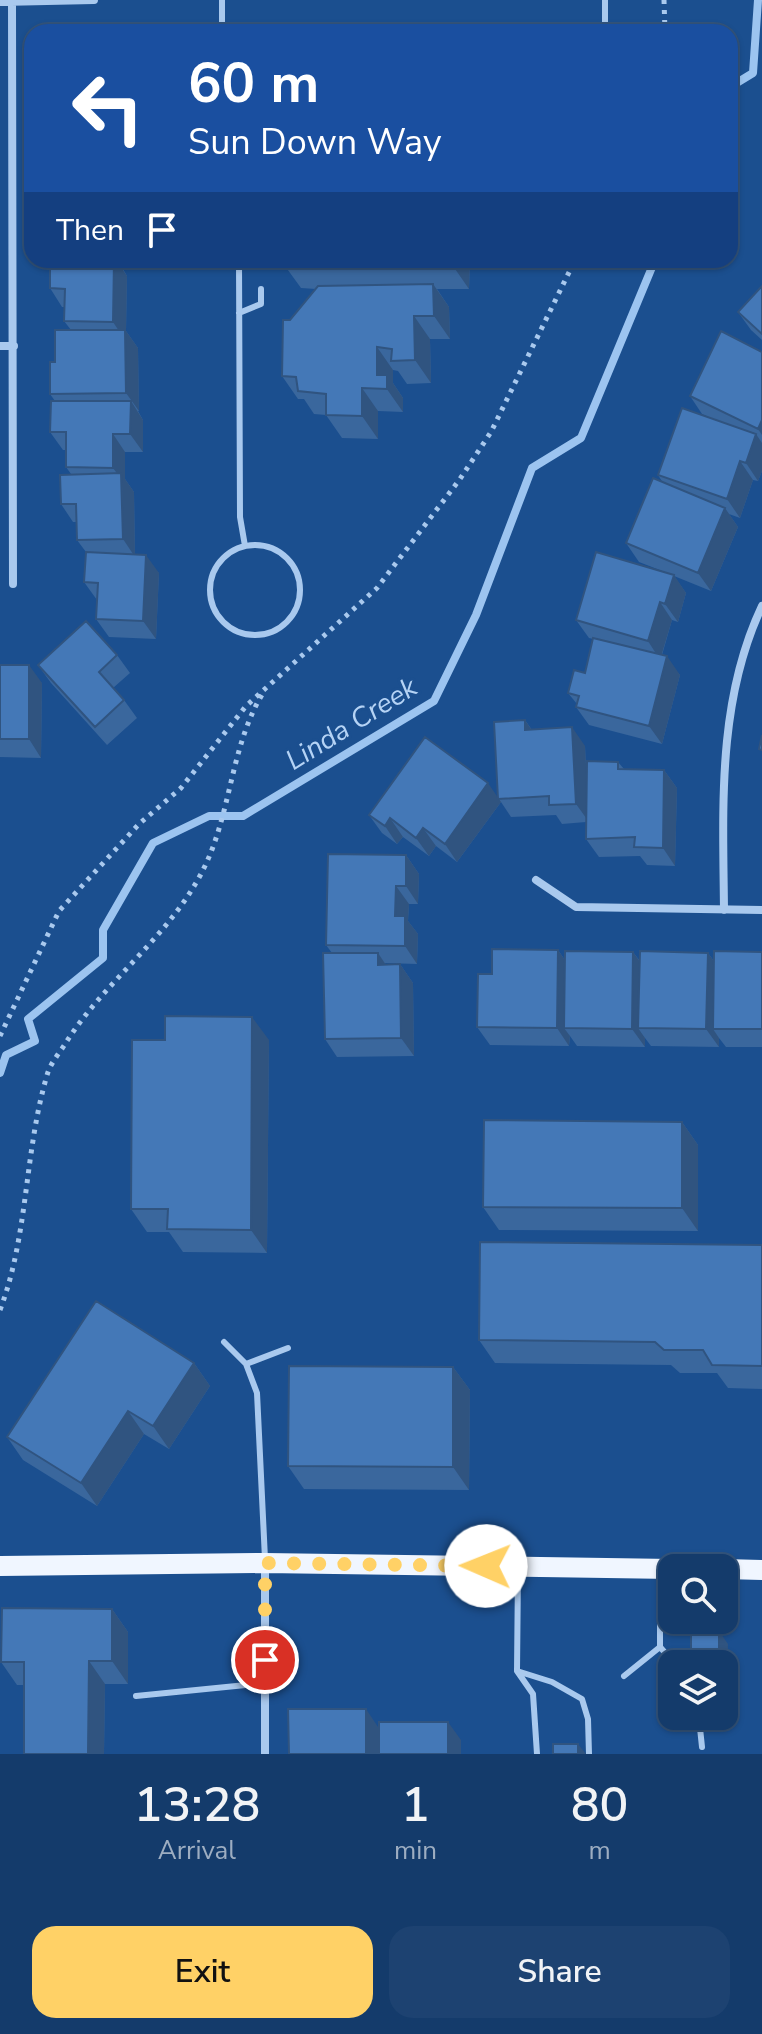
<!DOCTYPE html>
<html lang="en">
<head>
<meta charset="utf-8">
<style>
	body { margin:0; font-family:"Nunito Sans",sans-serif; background:#1d4271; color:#f1f3f6; height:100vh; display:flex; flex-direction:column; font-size:30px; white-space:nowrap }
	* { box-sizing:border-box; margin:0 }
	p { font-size:26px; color:#9dadc1 }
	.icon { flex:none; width:44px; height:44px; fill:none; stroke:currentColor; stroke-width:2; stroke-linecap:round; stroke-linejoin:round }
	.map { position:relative; height:1754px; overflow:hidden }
	.drawer { display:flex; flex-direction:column; background:#143b6b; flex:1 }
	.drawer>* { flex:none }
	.hud { position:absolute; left:24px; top:24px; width:714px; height:244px; border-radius:24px; box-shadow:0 2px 6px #0004,0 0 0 2px #33557e; background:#1a4fa0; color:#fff; overflow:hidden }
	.tools { position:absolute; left:658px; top:1554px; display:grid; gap:16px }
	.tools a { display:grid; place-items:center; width:80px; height:80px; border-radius:16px; background:#143b6b; box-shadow:0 2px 6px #0004,0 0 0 2px #33557e; font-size:40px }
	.pin { position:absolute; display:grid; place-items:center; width:68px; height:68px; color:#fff; margin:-34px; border:4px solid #fff; border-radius:50%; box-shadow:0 2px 8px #0007 }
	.me { position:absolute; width:88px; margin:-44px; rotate:271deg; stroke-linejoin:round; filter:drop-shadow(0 0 6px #0008) }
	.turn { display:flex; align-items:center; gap:28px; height:168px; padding:0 32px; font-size:36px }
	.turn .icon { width:104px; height:104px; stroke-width:2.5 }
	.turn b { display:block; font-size:56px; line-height:68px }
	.then { display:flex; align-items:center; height:76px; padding:0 32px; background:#0003; gap:16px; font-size:30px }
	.eta { display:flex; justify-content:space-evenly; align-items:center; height:136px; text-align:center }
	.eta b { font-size:48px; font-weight:600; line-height:56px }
	.action { display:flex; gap:16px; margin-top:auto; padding:16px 32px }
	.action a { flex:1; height:92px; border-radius:24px; background:#ffd166; color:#111; font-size:32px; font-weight:600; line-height:92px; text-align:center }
	.action a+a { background:#1d4271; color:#f1f3f6 }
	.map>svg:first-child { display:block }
</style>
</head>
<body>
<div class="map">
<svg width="762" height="1754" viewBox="0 0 762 1754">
	<rect width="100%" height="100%" fill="#1b4f8f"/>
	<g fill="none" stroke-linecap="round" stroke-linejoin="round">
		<!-- stream -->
		<path stroke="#9cc4f0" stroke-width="8" d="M730 87 753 73 758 0
			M0 1073 6 1055 35 1041 28 1019 103 958V930L153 843 209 816H243L434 701 476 615 532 468 581 438 655 260"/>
		<!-- path -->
		<path stroke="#a9c9ee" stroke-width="5" stroke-dasharray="4 6" stroke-linecap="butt" d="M664 0 665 32
			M0 1036 59 911 139 824 181 788 246 706 377 588 460 479 491 432 575 260
			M0 1310C29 1234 24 1150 48 1072 52 1061 61 1051 67 1041 104 983 163 941 197 881 232 822 228 750 263 693"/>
		<!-- service -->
		<path stroke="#a9c9ee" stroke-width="6" d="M222 0V32
			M605 0V32
			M239 260 240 517 245 546
			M239 313 261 304V289
			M210 590a45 45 0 1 1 90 0a45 45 0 1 1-90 0Z
			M224 1342 246 1364 257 1393 265 1559
			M246 1364 288 1348
			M518 1570 517 1671 533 1694 537 1754
			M660 1574V1647L675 1664
			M517 1671 552 1682 582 1699 588 1719 589 1754
			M624 1676 660 1647
			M136 1696 265 1683
			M686 1716 700 1728 702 1747"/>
		<!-- minor -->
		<path stroke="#a9c9ee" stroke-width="8" d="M0 2 94 0
			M12 2 13 584
			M0 346H14
			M536 880 576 907 762 910
			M724 910C723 807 717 701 762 606
			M265 1754V1563"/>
		<!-- primary -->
		<path stroke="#f0f6ff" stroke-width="20" d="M0 1566 265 1563 672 1569
			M724 1569 762 1570"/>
	</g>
	<!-- wall -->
	<path fill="#3a679d" d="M50 260H125V269H123L127 276 126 331 138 348 139 411H138L143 420V452H125V479L134 492 135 554 159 573 156 639 109 637 96 619 97 600 84 582 86 552 77 540 76 522H73L61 504 71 474 66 467V450H63L50 432 55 401 50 394 55 362 71 330 64 321 65 307H62L50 288Z
		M470 260 469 289H437L449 307 450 339H430L431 383 407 384 398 371 393 370V383L403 398V412L378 411V439L342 438 326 415 314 414 304 399H298L282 376 290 320 316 289 301 288 285 266Z
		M762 286V340L751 330 738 312Z
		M762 352V471L758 481 753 480 740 518 729 514 738 527 711 591 674 576 686 593 678 622 672 620 662 655 680 675 662 744 589 725 576 707 577 704 568 693 585 673 593 639 589 638 576 620 670 574 639 562 626 543 663 483 658 475 715 420 702 414 690 396Z
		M117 655 130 673 113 688 124 700 137 718 107 745 51 683 38 665Z
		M0 665 42 683 41 758 0 757Z
		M525 720 532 730 585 746 587 787 618 762 624 769 664 770 677 788 675 866 647 865 640 856 599 857 586 839V822L562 824 556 815 511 817 501 802 457 862 436 846 429 856 403 837 397 844 382 833 369 815 498 797Z
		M406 855 419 874 418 904H409L408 921 418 934 417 964 385 963 386 965 400 964 413 983 414 1056 337 1057 325 1039 332 953 326 945Z
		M558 950 565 960 633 952 640 961 708 953 714 961 762 952V1047H726L719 1038V1047L651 1046 645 1038V1047L577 1046 570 1036 569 1046 490 1045 477 1027 492 974Z
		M269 1040 267 1253 183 1252 169 1232H147L131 1209Z
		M682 1122 698 1145V1231L499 1230 483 1207Z
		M762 1245V1389L728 1388 717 1373H680L671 1365 495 1363 479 1340Z
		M194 1363 210 1386 169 1449 144 1434 97 1506 23 1460 7 1437Z
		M453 1367 470 1390 469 1490 304 1489 288 1466Z
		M112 1609 128 1632V1684H105L104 1754H24V1685H17L1 1662Z"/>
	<!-- shaded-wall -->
	<path fill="#305480" d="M114 260H116L127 276 126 331 138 348 139 411 126 393 125 340 113 322Z
		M118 260H125V269Z
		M453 260H470L469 289 453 266Z
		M433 284 449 307 450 339 434 316Z
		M414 316 430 339 431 383 415 360Z
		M377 347 393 370V383L403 398V412L377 375Z
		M362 388 378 411V439L362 416Z
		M131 401 143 420V452L130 434Z
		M762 420V435L758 429Z
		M113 434 125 452V479L134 492 135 557 123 539 122 480 113 468Z
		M756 434 762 443V471L758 481 746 463Z
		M740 461 753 480 740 518 727 499Z
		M725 508 738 527 711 591 698 573Z
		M146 555 159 573 156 639 143 621Z
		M674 575 686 593 678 622 665 604Z
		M660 602 672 620 660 660 648 641Z
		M667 656 680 675 662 744 649 726Z
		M29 665 42 683 41 758 29 739Z
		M525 720 537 738 525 730Z
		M572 727 585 746 589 822 576 804Z
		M664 770 677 788 675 866 663 848Z
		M488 783 501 802 457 862 445 844Z
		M390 818 403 837 397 844 385 826Z
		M423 828 436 846 429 856 416 838Z
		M406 855 419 874 418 904 406 886Z
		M396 886 409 904 408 921 418 934 417 964 405 946 395 916Z
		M558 950 571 969 564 1028 570 1036 569 1046 557 1028Z
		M633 952 646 970 638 1028 645 1038V1047L632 1029Z
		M378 953 390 971 378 965Z
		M708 953 721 971 713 1029 719 1038V1047L706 1029Z
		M400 964 413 983 414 1056 401 1038Z
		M252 1017 269 1040 267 1253 251 1230Z
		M682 1122 698 1145V1231L682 1208Z
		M194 1363 210 1386 169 1449 153 1426Z
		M453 1367 470 1390 469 1490 453 1467Z
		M128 1411 144 1434 97 1506 81 1483Z
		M112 1609 128 1632V1684L112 1661Z
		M719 1631 728 1644 727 1700 724 1696V1664H719Z
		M89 1661 105 1684 104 1754H88Z
		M366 1709 378 1727 379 1754H366Z
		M448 1722 461 1740V1754H448Z
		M578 1744 586 1754H578Z"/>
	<!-- building -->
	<path fill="#4478b7" stroke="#305480" stroke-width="2" d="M50 260H114L113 322 64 321 65 289 50 288Z
		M285 260H453V266H285Z
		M433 284 434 316H414L415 360 391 361 392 349 377 347V375H387V389L362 388V416L326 415V394L298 391 296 377 282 376 283 320H290L318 286Z
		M762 286V334L738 312Z
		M55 330H125L126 393 50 394V362H55Z
		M721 331 762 352V420L758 429 690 396Z
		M51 401H131L130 434H113V468L66 467V432H50Z
		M682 408 756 434 746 463 740 461 727 499 658 475Z
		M121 473 123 539 77 540 76 504H61L60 475Z
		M653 478 725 508 698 573 626 543Z
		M86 552 146 555 143 621 96 619 98 583 84 582Z
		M596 552 674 575 665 604 660 602 648 641 576 620Z
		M86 621 117 655 99 672 124 700 95 727 38 665Z
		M593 638 667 656 649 726 576 707 579 696 568 693 574 670 585 673Z
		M0 665H29V739H0Z
		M525 720V730L572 727 576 804 549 805V796L498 799 494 722Z
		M762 735V750L759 749Z
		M425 737 488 783 445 844 423 828 416 838 390 818 385 826 369 815Z
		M587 761 618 762V769L664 770 663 848 634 847 635 837 586 839Z
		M328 854 406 855V886H396L395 916H405V946L326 945Z
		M492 949 558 950 557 1028 477 1027 478 974H492Z
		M565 951 633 952 632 1029 564 1028Z
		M640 951 708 953 706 1029 638 1028Z
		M714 951 762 952V1029H713Z
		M323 953H378V965L400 964 401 1038 325 1039Z
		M165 1016 252 1017 251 1230 167 1229 168 1209H131L132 1040H165Z
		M484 1120 682 1122V1208L483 1207Z
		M480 1242 762 1245V1366L712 1365 703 1350H664L655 1342 479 1340Z
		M96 1301 194 1363 153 1426 128 1411 81 1483 7 1437Z
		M289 1366 453 1367V1467L288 1466Z
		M2 1608 112 1609V1661H89L88 1754H24V1662H1Z
		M691 1631H719V1664H691Z
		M288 1709H366V1754H289Z
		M379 1722H448V1754H379Z
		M553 1744H578V1754H553Z"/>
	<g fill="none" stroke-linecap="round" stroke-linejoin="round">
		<!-- route -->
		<path stroke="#ffd166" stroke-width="14" stroke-dasharray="0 25.2" d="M265 1660V1563L486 1566"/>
	</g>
	<g text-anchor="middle" stroke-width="6" stroke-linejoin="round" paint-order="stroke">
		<!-- water labels -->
		<g font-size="28" font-style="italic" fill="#b5d3f5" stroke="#1b4f8f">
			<text transform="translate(351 723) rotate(-32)" y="10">Linda Creek</text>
		</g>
	</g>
</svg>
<div class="tools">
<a><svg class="icon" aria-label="search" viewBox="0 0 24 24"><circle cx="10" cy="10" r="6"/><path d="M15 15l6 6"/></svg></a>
<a><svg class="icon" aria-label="layers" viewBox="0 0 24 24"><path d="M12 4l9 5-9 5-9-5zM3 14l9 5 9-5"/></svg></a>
</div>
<div class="pin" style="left:265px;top:1660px;background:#d93025"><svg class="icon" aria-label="arrive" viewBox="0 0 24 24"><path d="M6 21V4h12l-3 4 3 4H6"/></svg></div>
<svg class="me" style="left:486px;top:1566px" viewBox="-20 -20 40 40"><circle r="19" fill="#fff"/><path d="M0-13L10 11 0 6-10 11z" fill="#ffd166"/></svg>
<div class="hud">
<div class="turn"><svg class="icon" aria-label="left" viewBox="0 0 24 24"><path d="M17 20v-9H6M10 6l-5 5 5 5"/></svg><div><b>60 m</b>Sun Down Way</div></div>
<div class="then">Then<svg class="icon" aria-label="arrive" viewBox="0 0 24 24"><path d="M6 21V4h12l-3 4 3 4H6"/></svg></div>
</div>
</div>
<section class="drawer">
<div class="eta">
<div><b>13:28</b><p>Arrival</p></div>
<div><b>1</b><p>min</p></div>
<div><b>80</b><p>m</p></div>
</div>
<div class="action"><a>Exit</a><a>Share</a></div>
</section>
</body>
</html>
